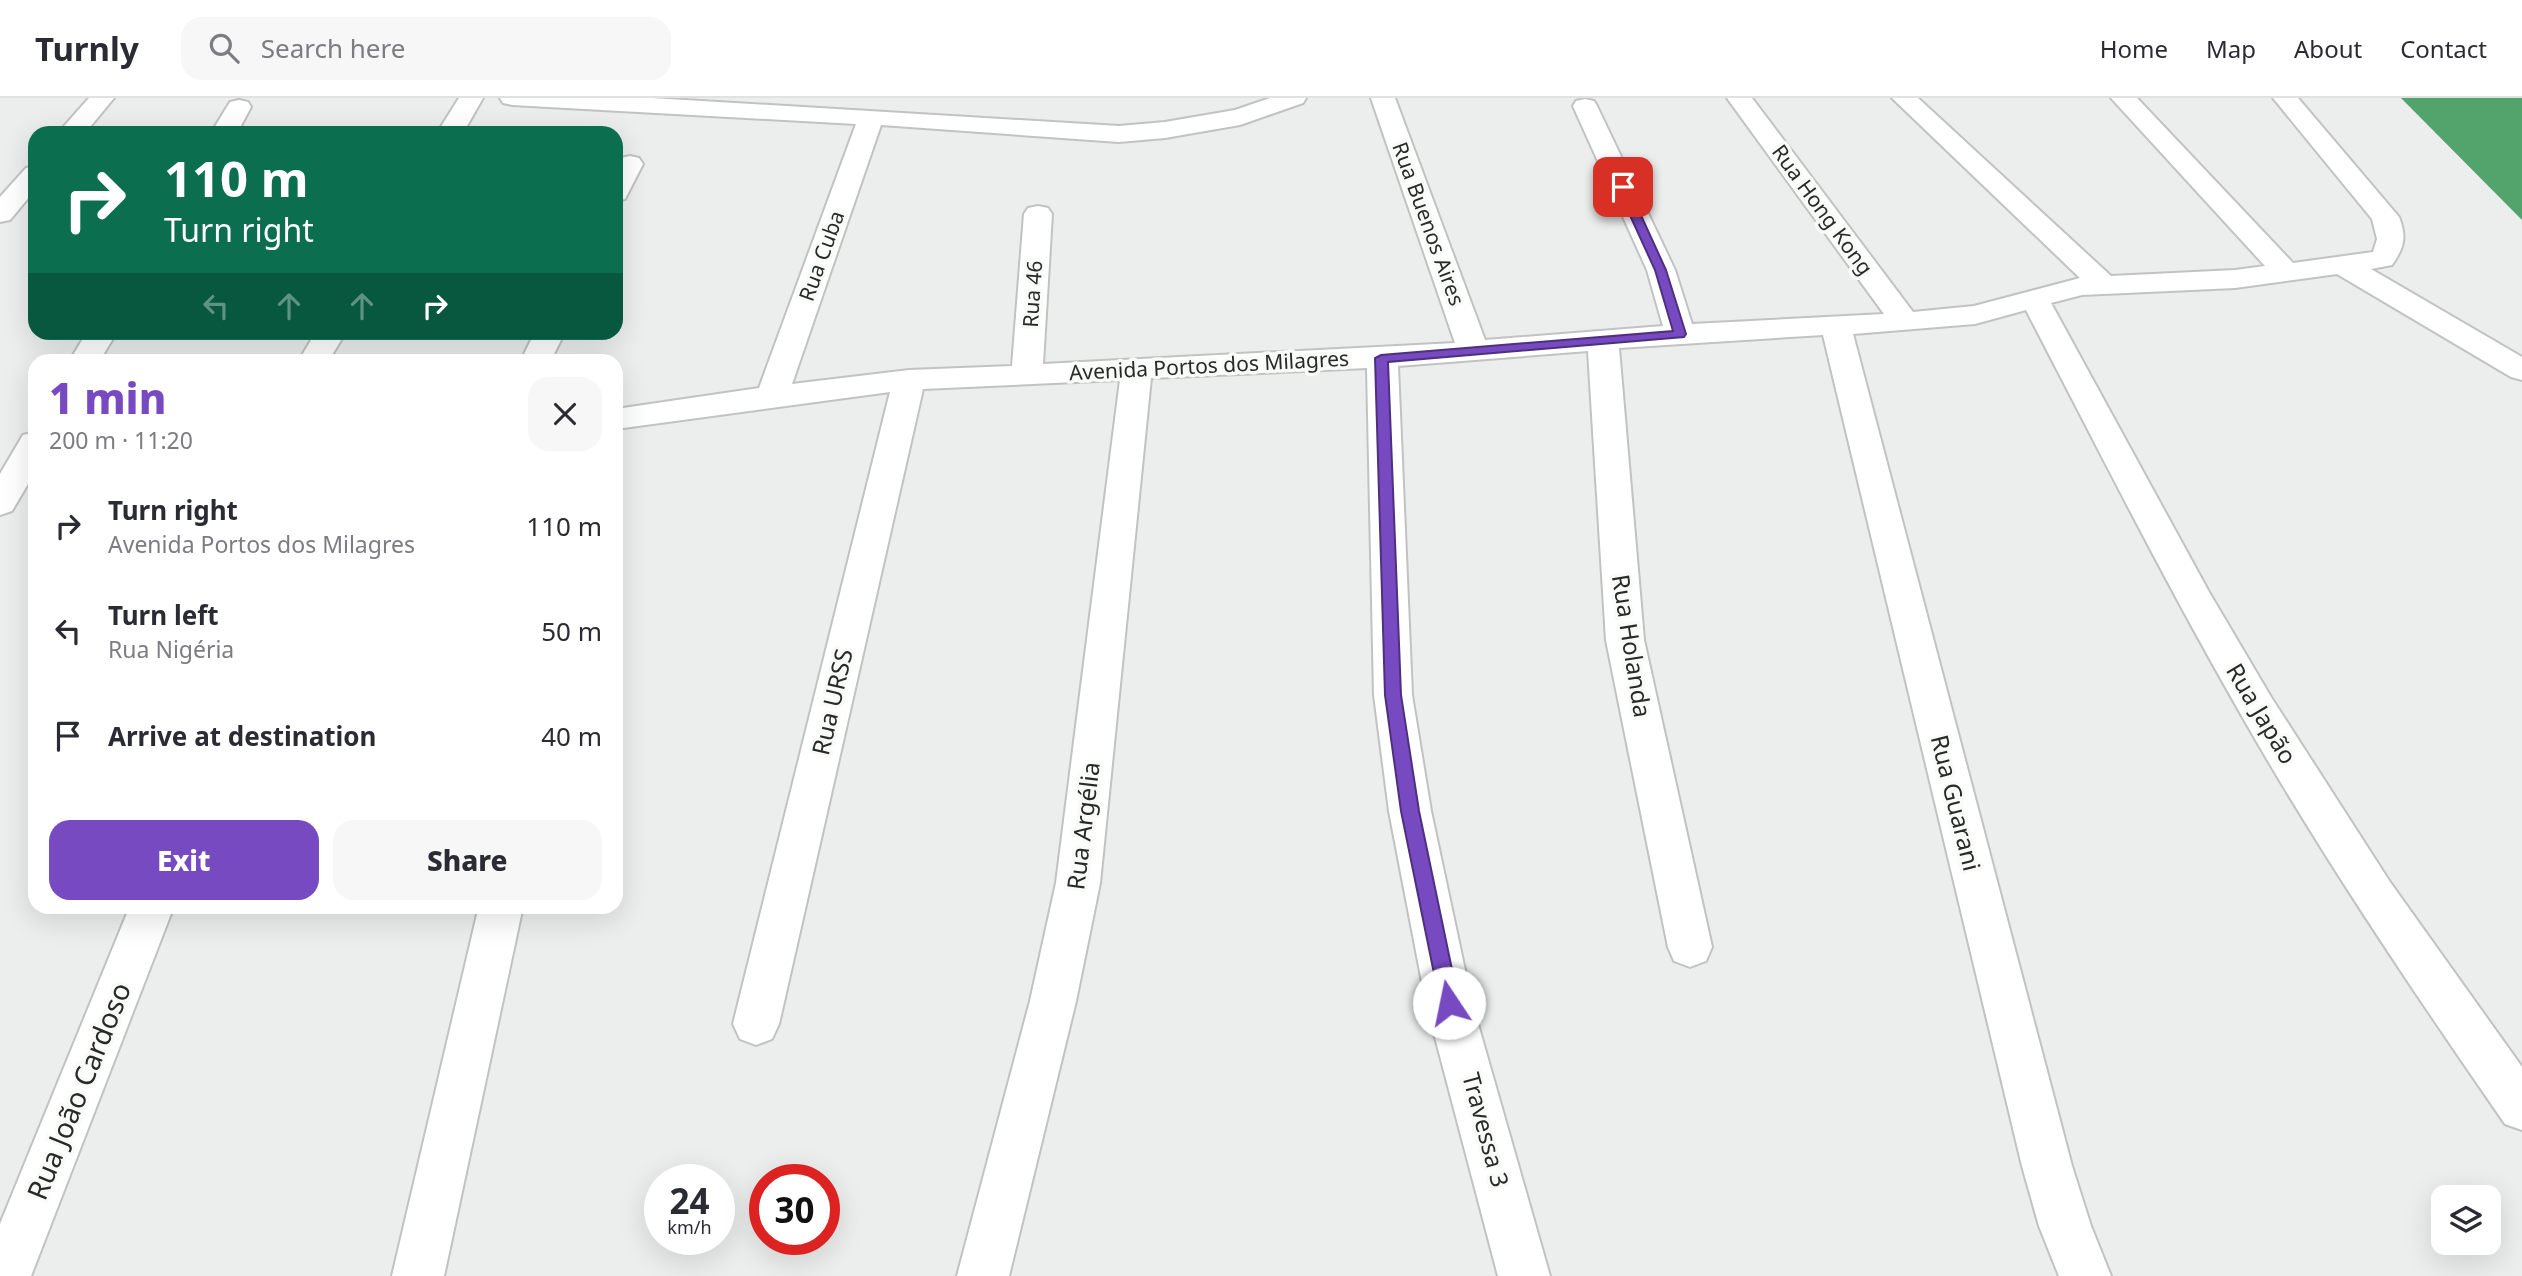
<!DOCTYPE html>
<html lang="en">
<head>
<meta charset="utf-8">
<style>
	body { margin:0; font-family:"Noto Sans",sans-serif; background:#f7f7f7; color:#2b2b33; height:100vh; display:flex; flex-direction:column; font-size:26px; white-space:nowrap }
	* { box-sizing:border-box; margin:0 }
	p { font-size:23px; color:#7c7c81 }
	.icon { flex:none; width:38px; height:38px; fill:none; stroke:currentColor; stroke-width:2; stroke-linecap:round; stroke-linejoin:round }
	.map { position:relative; flex:1; overflow:hidden }
	.side { position:absolute; left:28px; top:256px; width:595px; height:560px; display:flex; flex-direction:column; background:#fff; border-radius:21px; box-shadow:0 7px 28px #0002 }
	.side>* { flex:none }
	.top-card { position:absolute; left:28px; top:28px; width:595px; height:214px; border-radius:21px; box-shadow:0 7px 28px #0002; background:#0b6e4f; color:#fff; overflow:hidden }
	.controls { position:absolute; left:2431px; top:1087px; display:grid; gap:14px }
	.controls a { display:grid; place-items:center; width:70px; height:70px; border-radius:14px; background:#fff; box-shadow:0 7px 28px #0002; font-size:35px }
	.speed { position:absolute; left:644px; top:1066px; display:flex; gap:14px; font-size:35px; font-weight:700; text-align:center }
	.speed>* { display:grid; place-content:center; width:91px; height:91px; border-radius:50%; background:#fff; box-shadow:0 7px 28px #0002; line-height:1 }
	.speed small { font-size:18px; font-weight:400 }
	.speed .limit { border:10px solid #d22; background:#fff; color:#111 }
	.pin { position:absolute; display:grid; place-items:center; width:60px; height:60px; color:#fff; margin:-30px; border-radius:14px; box-shadow:0 4px 10px #0006 }
	.me { position:absolute; width:77px; margin:-38px; rotate:349deg; stroke-linejoin:round; filter:drop-shadow(0 0 5px #0008) }
	.turn { display:flex; align-items:center; gap:24px; height:147px; padding:0 21px; font-size:32px }
	.turn .icon { width:91px; height:91px; stroke-width:2.5 }
	.turn b { display:block; font-size:49px; line-height:60px }
	.lanes { display:flex; align-items:center; height:66px; padding:0 21px; background:#0003; justify-content:center; gap:35px; direction:ltr }
	.lanes .off { opacity:.35 }
	.round { display:grid; place-items:center; flex:none; width:74px; height:74px; border-radius:21px; background:#f7f7f7 }
	.headline { display:flex; align-items:center; justify-content:space-between; height:119px; padding:0 21px }
	h1 { font-size:42px; font-weight:800; line-height:52px; color:#774ac2 }
	.primary-button { display:flex; gap:14px; margin-top:auto; padding:14px 21px }
	.primary-button a { flex:1; height:80px; border-radius:21px; background:#774ac2; color:#fff; font-size:28px; font-weight:800; line-height:80px; text-align:center }
	.primary-button a+a { background:#f7f7f7; color:#2b2b33 }
	ul { padding:0; list-style:none }
	li { display:flex; align-items:center; gap:21px; height:105px; padding:0 21px }
	li div { flex:1 }
	li b { display:block; font-size:26px }
	li em { font-style:normal }
	header { display:flex; align-items:center; gap:42px; box-sizing:border-box; height:98px; padding:0 35px; background:#fff; border-bottom:2px solid #e1e1e2 }
	header strong { font-size:33px }
	nav { display:flex; gap:38px; margin-inline-start:auto; font-size:24px }
	.search { width:490px; height:63px; background:#f7f7f7; display:flex; align-items:center; gap:18px; box-sizing:border-box; padding:0 24px; border-radius:21px; color:#7c7c81; font-size:26px }
	.map>svg:first-child { display:block }
</style>
</head>
<body>
<header>
<strong>Turnly</strong>
<div class="search"><svg class="icon" aria-label="search" viewBox="0 0 24 24"><circle cx="10" cy="10" r="6"/><path d="M15 15l6 6"/></svg>Search here</div>
<nav><a>Home</a><a>Map</a><a>About</a><a>Contact</a></nav>
</header>
<div class="map">
<svg width="2522" height="1178" viewBox="0 0 2522 1178">
	<rect width="100%" height="100%" fill="#ebeeec"/>
	<!-- water -->
	<path fill="#52a46c" d="M2401 0H2522V122Z"/>
	<g fill="none" stroke-linecap="round" stroke-linejoin="round">
		<defs>
			<path id="minor" d="M89 0H114L85 35H58Z
				M459 0H483L463 35H437Z
				M500 0H652L1119 28 1165 24 1235 12 1270 0H1306L1303 5 1240 27 1165 40 1119 44 881 27 792 286 909 272 1012 268 1024 116 1028 110 1038 108 1048 110 1052 116 1043 266 1455 245 1371 0H1395L1485 242 1663 228 1647 172 1573 8 1576 3 1585 1 1594 3 1597 8 1675 172 1692 226 1884 216 1727 0H1752L1913 214 1974 208 2080 180 1892 0H1918L2111 178 2235 172 2265 168 2111 0H2137L2293 165 2373 154 2377 141 2372 121 2273 0H2298L2399 119C2407 139 2404 150 2392 167L2371 171 2522 259V282L2511 279 2337 176 2235 190 2082 197 2051 205 2209 494 2271 599 2390 784 2522 969V1032L2505 1026C2413 893 2323 760 2243 620 2166 486 2097 349 2026 212L1975 226 1853 236 2072 1068 2091 1128 2111 1178H2059L2039 1128 2022 1068 1823 237 1619 250 1644 542 1712 849 1706 863 1690 869 1674 863 1668 849 1606 542 1588 253 1398 268 1412 597 1431 713 1472 905 1550 1178H1498L1426 905 1389 713 1374 597 1367 270 1151 280 1100 785 1076 903 1009 1178H957L1030 903 1056 785 1120 282 923 291 779 926 772 941 756 947 740 941 733 926 890 294 616 331V311L759 290 856 26 512 7 503 5Z
				M239 2 248 4 251 9 237 35H211L230 4Z
				M630 58 639 60 643 66 625 101 616 103V68L621 60Z
				M35 68V92L10 122 0 124V99L26 70Z
				M87 234H117L100 262H70Z
				M316 234H346L329 262H299Z
				M535 234H565L551 262H521Z
				M35 334V374L12 413 0 417V376L23 337Z
				M130 808H174L31 1178H0V1126Z
				M479 808H523L444 1178H392Z"/>
		</defs>
		<!-- minor casing -->
		<use href="#minor" stroke="#c1c3c1" stroke-width="4"/>
		<!-- minor -->
		<use href="#minor" fill="#fff" fill-rule="evenodd"/>
	</g>
	<!-- route -->
	<path fill="#774ac2" stroke="#4d307e" stroke-width="2" d="M1623 86 1628 89 1666 172 1686 236 1684 239 1388 264 1401 597 1419 713 1459 905 1456 911 1449 913 1443 911 1440 905 1401 713 1385 597 1375 260 1381 257 1673 233 1655 172 1617 89Z"/>
	<g text-anchor="middle" stroke-width="7" stroke-linejoin="round" paint-order="stroke">
		<!-- far-street labels -->
		<g font-size="21" fill="#282928" stroke="#f9fbf9">
			<text transform="translate(1822 112) rotate(54)" y="7">Rua Hong Kong</text>
			<text transform="translate(1428 126) rotate(70)" y="7">Rua Buenos Aires</text>
			<text transform="translate(822 158) rotate(-70)" y="7">Rua Cuba</text>
			<text transform="translate(1033 196) rotate(-86)" y="7">Rua 46</text>
			<text transform="translate(1209 268) rotate(-3)" y="7">Avenida Portos dos Milagres</text>
		</g>
		<!-- street labels -->
		<g font-size="24" fill="#282928" stroke="#f9fbf9">
			<text transform="translate(1631 548) rotate(81)" y="8">Rua Holanda</text>
			<text transform="translate(833 604) rotate(-77)" y="8">Rua URSS</text>
			<text transform="translate(2261 616) rotate(59)" y="8">Rua Japão</text>
			<text transform="translate(1955 705) rotate(76)" y="8">Rua Guarani</text>
			<text transform="translate(1084 728) rotate(-83)" y="8">Rua Argélia</text>
			<text transform="translate(1485 1032) rotate(75)" y="8">Travessa 3</text>
		</g>
		<!-- near-street labels -->
		<g font-size="28" fill="#282928" stroke="#f9fbf9">
			<text transform="translate(79 993) rotate(-68)" y="10">Rua João Cardoso</text>
		</g>
	</g>
</svg>
<div class="controls">
<a><svg class="icon" aria-label="layers" viewBox="0 0 24 24"><path d="M12 4l9 5-9 5-9-5zM3 14l9 5 9-5"/></svg></a>
</div>
<div class="speed"><div>24<small>km/h</small></div><div class="limit">30</div></div>
<div class="pin" style="left:1623px;top:89px;background:#d93025"><svg class="icon" aria-label="arrive" viewBox="0 0 24 24"><path d="M6 21V4h12l-3 4 3 4H6"/></svg></div>
<svg class="me" style="left:1449px;top:905px" viewBox="-20 -20 40 40"><circle r="19" fill="#fff"/><path d="M0-13L10 11 0 6-10 11z" fill="#774ac2"/></svg>
<div class="top-card">
<div class="turn"><svg class="icon" aria-label="right" viewBox="0 0 24 24"><path d="M7 20v-9h11M14 6l5 5-5 5"/></svg><div><b>110 m</b>Turn right</div></div>
<div class="lanes"><svg class="icon off" aria-label="left" viewBox="0 0 24 24"><path d="M17 20v-9H6M10 6l-5 5 5 5"/></svg><svg class="icon off" aria-label="ahead" viewBox="0 0 24 24"><path d="M12 20V5M6 11l6-6 6 6"/></svg><svg class="icon off" aria-label="ahead" viewBox="0 0 24 24"><path d="M12 20V5M6 11l6-6 6 6"/></svg><svg class="icon" aria-label="right" viewBox="0 0 24 24"><path d="M7 20v-9h11M14 6l5 5-5 5"/></svg></div>
</div>
<section class="side">
<div class="headline"><div><h1>1 min</h1><p>200 m · 11:20</p></div><a class="round"><svg class="icon" aria-label="close" viewBox="0 0 24 24"><path d="M6 6l12 12M18 6L6 18"/></svg></a></div>
<ul>
<li><svg class="icon" aria-label="right" viewBox="0 0 24 24"><path d="M7 20v-9h11M14 6l5 5-5 5"/></svg><div><b>Turn right</b><p>Avenida Portos dos Milagres</p></div><em>110 m</em></li>
<li><svg class="icon" aria-label="left" viewBox="0 0 24 24"><path d="M17 20v-9H6M10 6l-5 5 5 5"/></svg><div><b>Turn left</b><p>Rua Nigéria</p></div><em>50 m</em></li>
<li><svg class="icon" aria-label="arrive" viewBox="0 0 24 24"><path d="M6 21V4h12l-3 4 3 4H6"/></svg><div><b>Arrive at destination</b></div><em>40 m</em></li>
</ul>
<div class="primary-button"><a>Exit</a><a>Share</a></div>
</section>
</div>
</body>
</html>
